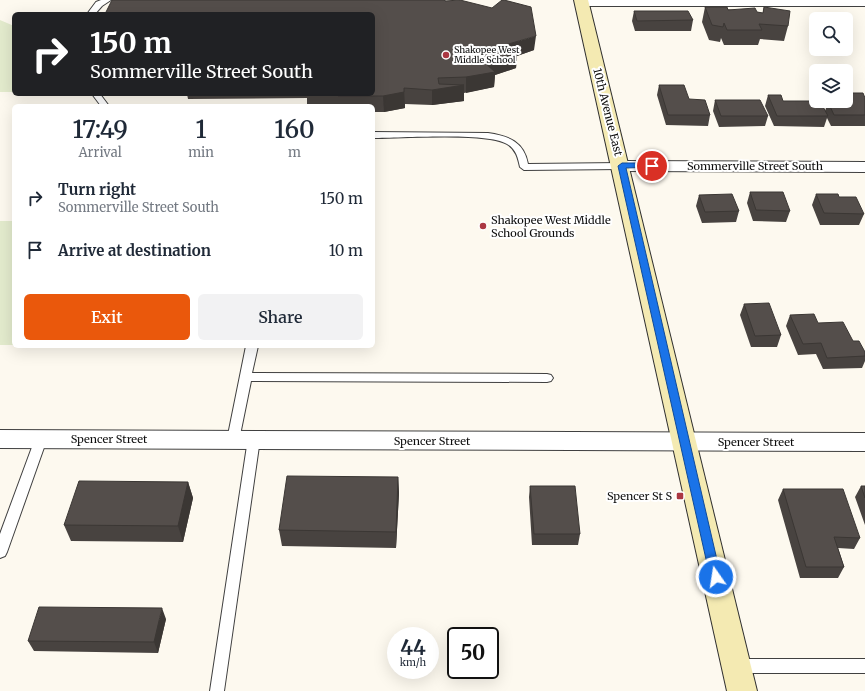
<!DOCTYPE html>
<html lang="en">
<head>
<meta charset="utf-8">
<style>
	body { margin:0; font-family:Merriweather,serif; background:#f2f2f3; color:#1f2937; height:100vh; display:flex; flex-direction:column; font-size:15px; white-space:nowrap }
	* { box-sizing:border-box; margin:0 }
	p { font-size:13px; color:#747a83 }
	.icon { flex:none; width:22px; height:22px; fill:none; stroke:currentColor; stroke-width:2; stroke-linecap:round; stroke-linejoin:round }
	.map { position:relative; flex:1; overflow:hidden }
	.details { position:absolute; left:12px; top:104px; width:363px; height:244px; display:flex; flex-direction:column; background:#fff; border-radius:6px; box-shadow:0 4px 16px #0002 }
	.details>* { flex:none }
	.hud { position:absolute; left:12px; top:12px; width:363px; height:84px; border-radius:6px; box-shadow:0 4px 16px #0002; background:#202124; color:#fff; overflow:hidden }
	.fabs { position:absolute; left:809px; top:12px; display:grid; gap:8px }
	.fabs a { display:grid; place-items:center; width:44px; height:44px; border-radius:6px; background:#fff; box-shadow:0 4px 16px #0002; font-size:20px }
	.speed { position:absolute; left:387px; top:627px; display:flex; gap:8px; font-size:20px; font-weight:700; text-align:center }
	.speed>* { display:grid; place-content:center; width:52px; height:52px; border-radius:50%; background:#fff; box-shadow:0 4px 16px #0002; line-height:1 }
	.speed small { font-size:10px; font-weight:400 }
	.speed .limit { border:2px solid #111; border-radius:6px; background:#fff; color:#111 }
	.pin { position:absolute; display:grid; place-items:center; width:34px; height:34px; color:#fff; margin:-17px; border:2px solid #fff; border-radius:50%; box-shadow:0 1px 4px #0007 }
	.me { position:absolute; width:44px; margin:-22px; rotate:347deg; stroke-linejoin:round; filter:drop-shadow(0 0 3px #0008) }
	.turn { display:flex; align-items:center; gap:14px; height:84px; padding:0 12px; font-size:18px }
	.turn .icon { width:52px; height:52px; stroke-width:2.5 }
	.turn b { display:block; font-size:28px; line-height:34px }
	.eta { display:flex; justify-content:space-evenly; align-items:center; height:68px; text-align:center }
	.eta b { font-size:24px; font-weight:600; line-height:28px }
	.primary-button { display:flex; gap:8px; margin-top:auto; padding:8px 12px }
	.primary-button a { flex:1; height:46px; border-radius:6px; background:#ea580c; color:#fff; font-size:16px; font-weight:600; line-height:46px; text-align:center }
	.primary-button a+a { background:#f2f2f3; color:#1f2937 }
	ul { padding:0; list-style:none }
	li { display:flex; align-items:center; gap:12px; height:52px; padding:0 12px }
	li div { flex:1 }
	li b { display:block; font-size:15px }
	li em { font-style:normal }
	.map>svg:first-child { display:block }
</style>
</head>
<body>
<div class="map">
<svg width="865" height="691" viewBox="0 0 865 691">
	<rect width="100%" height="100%" fill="#fdf9ef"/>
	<!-- pitch -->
	<path fill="#e3ebcd" d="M0 20 14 26V92H0Z
		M0 221H14V345H0Z"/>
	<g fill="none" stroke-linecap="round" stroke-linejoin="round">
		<defs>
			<path id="service" d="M101 0H111L102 6 95 14H87L96 2Z
				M92 94H100L109 106H101Z
				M373 132 488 133C509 136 524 142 528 164L621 163 625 166 621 169 524 170 520 167C518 158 516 149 507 144 488 132 400 138 373 138Z
				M246 346H258L252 373 547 374 551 375 553 378 551 381 547 382 251 381 239 440 237 443H229L227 440Z
				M41 434 45 436 47 439 7 552 5 556 0 558V534L35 439 37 436Z
				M254 434 258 436 260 439 224 691H210L248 439 250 436Z
				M737 659H865V673H737L732 671 730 666 732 661Z"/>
			<path id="minor" d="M577 0H865V6H582L577 5 575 2Z
				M621 161 865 162V172L621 171 615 170 612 166 615 162Z"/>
			<path id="tertiary" d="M0 430 865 433V451L0 448Z"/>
			<path id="secondary" d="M574 0H588L757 691H727Z"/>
		</defs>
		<!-- service casing -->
		<use href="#service" stroke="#404040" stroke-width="2"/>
		<!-- minor casing -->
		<use href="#minor" stroke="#404040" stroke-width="2"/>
		<!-- tertiary casing -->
		<use href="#tertiary" stroke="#404040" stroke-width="2"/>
		<!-- secondary casing -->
		<use href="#secondary" stroke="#2f2f2f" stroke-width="2"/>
		<!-- service -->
		<use href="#service" fill="#fff" fill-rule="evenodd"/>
		<!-- minor -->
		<use href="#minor" fill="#fff" fill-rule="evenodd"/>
		<!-- tertiary -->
		<use href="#tertiary" fill="#fff" fill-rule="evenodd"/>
		<!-- secondary -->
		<use href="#secondary" fill="#f4eab2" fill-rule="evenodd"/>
	</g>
	<!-- wall -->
	<path fill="#484340" d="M445 1 534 50 517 56 516 68 495 75 494 87 464 93V101L432 105 405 104V108L384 112H373V106H338V105H307V98L188 99 187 94H373Z
		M705 7 763 13 764 7 788 26 784 41 760 39 758 45H724L721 38 720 42 709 40 702 22Z
		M634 11 693 20 691 31H635L632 21Z
		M659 85 689 99 710 115 708 126 666 125 657 95Z
		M768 95 783 101 825 111 828 102H837V101H846L865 98V126H831L827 118 824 127 774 126 765 106Z
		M715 100 768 116 765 126 719 127 713 111Z
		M750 192 790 211 786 222 753 221 747 203Z
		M816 194 839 197 864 214 859 225H820L812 205Z
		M699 195 739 211 736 222 702 223 696 206Z
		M744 304 781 335 777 347H751L740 315Z
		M790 315 853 341 865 352V361L862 368 823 369 816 354 798 355 786 326Z
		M398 477 399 493 396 548 282 546 279 530Z
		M188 482 193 498 183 542 71 541 64 525Z
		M530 486 580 534 578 545H532L529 497Z
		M861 486H865V525L855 497Z
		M783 489 860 538 854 549 838 548 844 567 838 578H800L778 500Z
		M166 619 158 653 34 651 28 641Z"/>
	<!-- shaded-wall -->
	<path fill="#3b3734" d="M536 36 534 50 517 56 516 68 495 75 494 87 466 93V77L505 45Z
		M464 85V101L432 105V90Z
		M404 88 405 108 384 112 383 96Z
		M398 477 399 493 396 548V532Z
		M188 482 193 498 183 542 178 526Z
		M162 608 166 619 158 653 154 642Z"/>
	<!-- building -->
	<path fill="#544e4b" stroke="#3b3734" d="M112 0H445V1L460 0 492 8 502 0H504L531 7 536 36 505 45 517 53 485 63 495 72 466 77 438 78 439 84 464 85 432 90 404 88V92L383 96H338V94H373V14H105Z
		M705 7H727L728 10 755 8 757 12 763 13 764 7 790 11 788 26 759 24 762 30H727L724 23 723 27 712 25Z
		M634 11H688L693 20 637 21Z
		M659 85H684L689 99 705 100 710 115H668Z
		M846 93H863L865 98V115H834L828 102H845L844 101H846Z
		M768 95H781L783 101H820L828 116H777Z
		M715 100H760L768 116H721Z
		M750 192H783L790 211 756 210Z
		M732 194 739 211 705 212 699 195Z
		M816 194H838L839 197H856L864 214 824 213Z
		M769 303 781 335 755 336 744 304Z
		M814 314 818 323 843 322 853 341H859L865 352V356L827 358 821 343 803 344 790 315Z
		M287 476 398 477 396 532 279 530Z
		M79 481 188 482 178 526 64 525Z
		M530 486H575L580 534H534Z
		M861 486H865V498Z
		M783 489H843L860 538 834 537 844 567H806Z
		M39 607 162 608 154 642 28 641Z"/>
	<!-- route -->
	<path fill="#1a73e8" stroke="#114b97" d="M652 163 656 166 655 167 626 168 721 577 720 580 716 582 712 580 710 577 618 166 622 163Z"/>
	<!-- markers -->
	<g fill="#ab3742" stroke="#fff" stroke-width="1.5">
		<circle cx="446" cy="55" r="4"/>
		<circle cx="483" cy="226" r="4"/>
		<rect x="676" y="492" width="8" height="8" rx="2"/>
	</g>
	<g text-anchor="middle" stroke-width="4" stroke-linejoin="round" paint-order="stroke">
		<!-- far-poi labels -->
		<g font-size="9" fill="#0d0d0d" stroke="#fff" text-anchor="start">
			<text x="454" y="53">Shakopee West<tspan x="454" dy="10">Middle School</tspan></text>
		</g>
		<!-- street labels -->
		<g font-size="11" fill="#0d0d0d" stroke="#fff">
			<text transform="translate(608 112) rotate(76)" y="4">10th Avenue East</text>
			<text x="755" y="170">Sommerville Street South</text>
			<text x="109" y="443">Spencer Street</text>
			<text x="432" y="445">Spencer Street</text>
			<text x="756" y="446">Spencer Street</text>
		</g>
		<!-- poi labels -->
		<g font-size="11" fill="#0d0d0d" stroke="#fff" text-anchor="start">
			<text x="491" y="224">Shakopee West Middle<tspan x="491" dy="13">School Grounds</tspan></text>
			<text x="672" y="500" text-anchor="end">Spencer St S</text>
		</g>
	</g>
</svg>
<div class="fabs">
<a><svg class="icon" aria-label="search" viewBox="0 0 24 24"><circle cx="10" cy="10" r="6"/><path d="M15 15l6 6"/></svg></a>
<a><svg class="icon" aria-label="layers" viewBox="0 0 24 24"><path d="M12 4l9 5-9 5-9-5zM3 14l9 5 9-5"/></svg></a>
</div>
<div class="speed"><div>44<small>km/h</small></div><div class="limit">50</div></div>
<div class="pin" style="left:652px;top:166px;background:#d93025"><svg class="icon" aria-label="arrive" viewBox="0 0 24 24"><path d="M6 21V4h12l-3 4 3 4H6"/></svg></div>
<svg class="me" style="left:716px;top:577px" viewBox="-20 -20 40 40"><circle r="17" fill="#1a73e8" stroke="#fff" stroke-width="3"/><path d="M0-11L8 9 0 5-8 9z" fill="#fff"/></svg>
<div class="hud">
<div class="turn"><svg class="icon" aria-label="right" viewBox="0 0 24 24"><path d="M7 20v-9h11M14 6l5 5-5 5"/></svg><div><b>150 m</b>Sommerville Street South</div></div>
</div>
<section class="details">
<div class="eta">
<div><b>17:49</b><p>Arrival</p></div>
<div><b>1</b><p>min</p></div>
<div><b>160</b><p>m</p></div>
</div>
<ul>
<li><svg class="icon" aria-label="right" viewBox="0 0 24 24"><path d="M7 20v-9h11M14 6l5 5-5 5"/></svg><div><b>Turn right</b><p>Sommerville Street South</p></div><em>150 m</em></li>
<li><svg class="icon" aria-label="arrive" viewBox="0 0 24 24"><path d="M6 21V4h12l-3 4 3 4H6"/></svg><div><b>Arrive at destination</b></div><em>10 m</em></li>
</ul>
<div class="primary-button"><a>Exit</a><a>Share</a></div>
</section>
</div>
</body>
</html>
